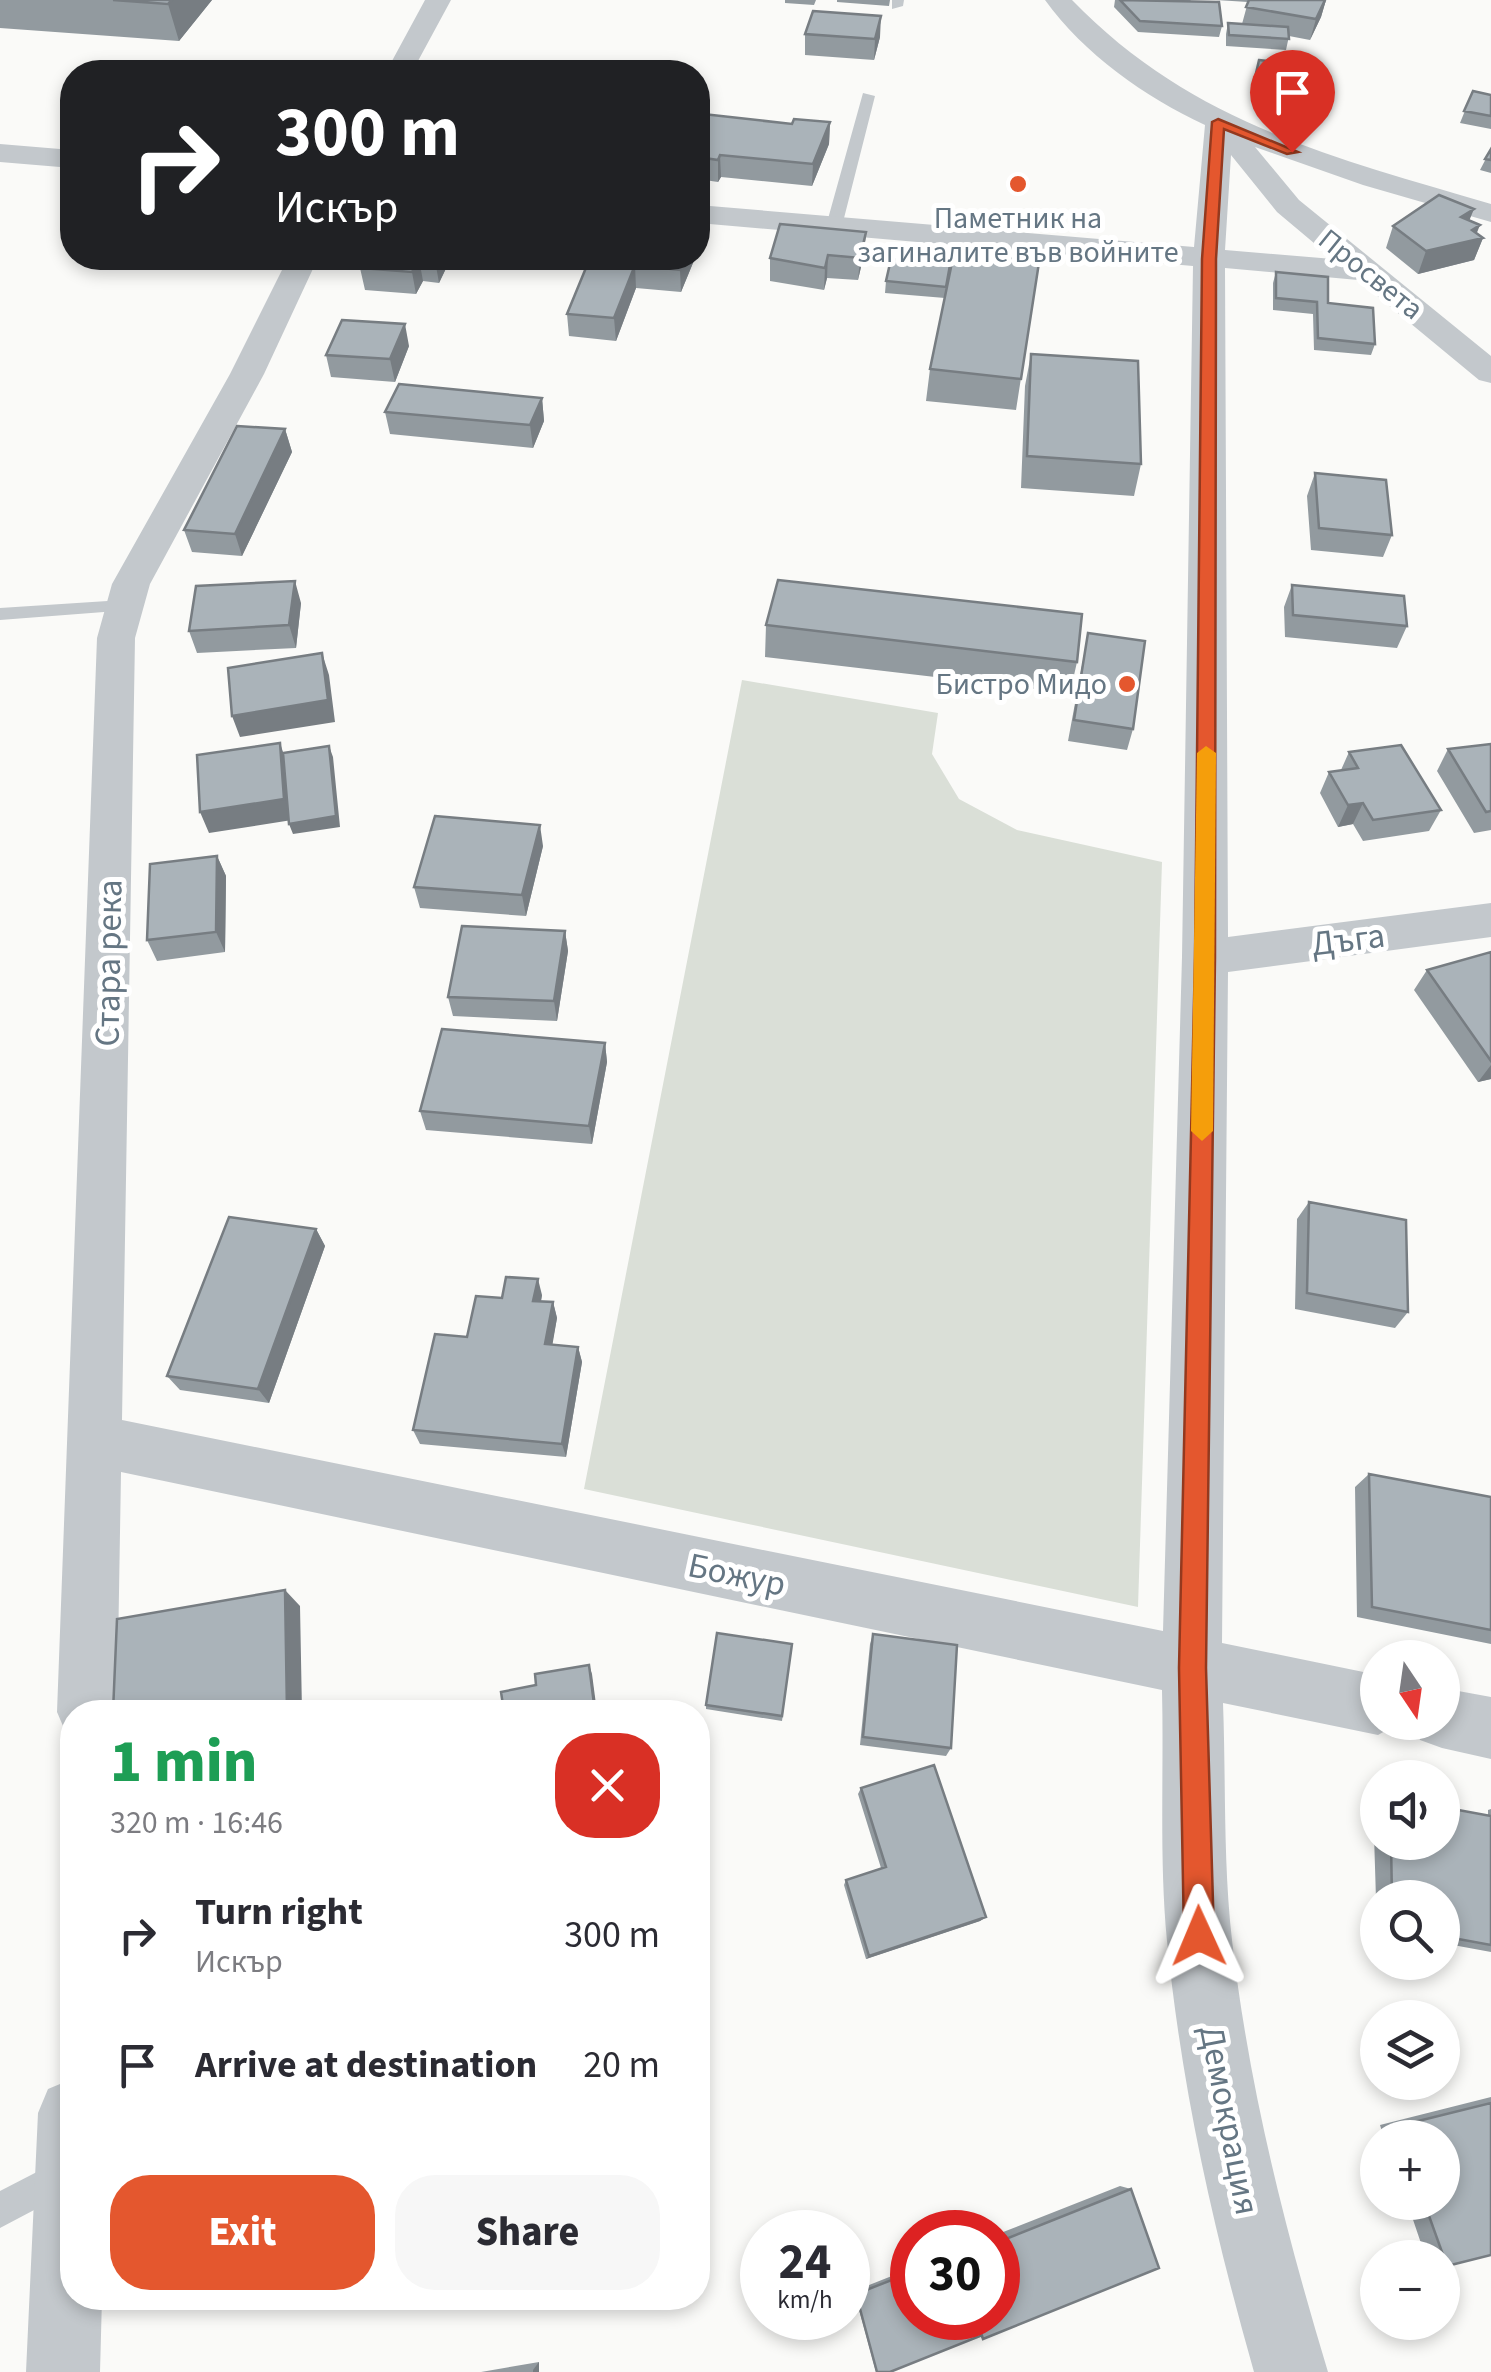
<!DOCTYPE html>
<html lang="en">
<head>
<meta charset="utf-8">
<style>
	body { margin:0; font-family:"Source Sans 3",sans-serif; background:#f7f7f7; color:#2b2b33; height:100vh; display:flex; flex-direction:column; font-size:38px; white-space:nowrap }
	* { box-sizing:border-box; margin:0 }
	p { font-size:32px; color:#7c7c81 }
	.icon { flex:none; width:55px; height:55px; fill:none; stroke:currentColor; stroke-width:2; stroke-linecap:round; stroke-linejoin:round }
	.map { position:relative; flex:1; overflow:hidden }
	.panel { position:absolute; left:60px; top:1700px; width:650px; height:610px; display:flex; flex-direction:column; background:#fff; border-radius:40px; box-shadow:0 5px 15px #0003 }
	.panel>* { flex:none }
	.guide { position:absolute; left:60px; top:60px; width:650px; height:210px; border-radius:40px; box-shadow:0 5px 15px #0003; background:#202124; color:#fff; overflow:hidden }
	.needle { width:65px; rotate:167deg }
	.fabs { position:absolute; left:1360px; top:1640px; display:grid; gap:20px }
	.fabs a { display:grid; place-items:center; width:100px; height:100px; border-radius:50%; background:#fff; box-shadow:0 5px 15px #0003; font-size:50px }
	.speed { position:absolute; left:740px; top:2210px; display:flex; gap:20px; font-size:50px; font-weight:700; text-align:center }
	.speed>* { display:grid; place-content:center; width:130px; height:130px; border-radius:50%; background:#fff; box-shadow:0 5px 15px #0003; line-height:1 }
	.speed small { font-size:25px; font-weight:400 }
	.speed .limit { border:15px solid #d22; background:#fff; color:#111 }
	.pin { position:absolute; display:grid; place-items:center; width:85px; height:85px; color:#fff; margin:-102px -42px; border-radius:50% 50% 50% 0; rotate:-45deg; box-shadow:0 0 10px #0007 }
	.pin .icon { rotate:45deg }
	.me { position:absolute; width:110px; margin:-55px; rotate:359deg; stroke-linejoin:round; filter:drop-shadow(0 0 8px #0008) }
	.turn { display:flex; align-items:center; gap:35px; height:210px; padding:0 50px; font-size:45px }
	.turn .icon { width:130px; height:130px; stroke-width:2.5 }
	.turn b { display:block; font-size:70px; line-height:85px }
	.round { display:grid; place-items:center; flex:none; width:105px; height:105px; border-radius:40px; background:#f7f7f7 }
	.headline { display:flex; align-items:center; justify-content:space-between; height:170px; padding:0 50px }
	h1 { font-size:60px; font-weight:800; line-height:75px; color:#1e9e55 }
	.action { display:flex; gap:20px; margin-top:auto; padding:20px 50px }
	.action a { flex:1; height:115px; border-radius:40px; background:#e4572e; color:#fff; font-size:40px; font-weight:800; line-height:115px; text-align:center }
	.action a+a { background:#f7f7f7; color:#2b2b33 }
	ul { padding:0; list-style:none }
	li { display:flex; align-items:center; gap:30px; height:130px; padding:0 50px }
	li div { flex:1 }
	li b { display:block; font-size:38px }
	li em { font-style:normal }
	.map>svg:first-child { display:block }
</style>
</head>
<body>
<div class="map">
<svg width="1491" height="2372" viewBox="0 0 1491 2372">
	<rect width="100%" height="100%" fill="#fafaf8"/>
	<!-- green -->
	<path fill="#dadfd7" d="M742 680 938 713 932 754 959 799 1017 830 1162 862 1138 1607 584 1489Z"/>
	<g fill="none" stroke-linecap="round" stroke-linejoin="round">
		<!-- service -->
		<path fill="#c3c8cc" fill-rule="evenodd" d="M892 0H904L903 6 892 9Z
			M863 93 875 96 842 226 834 231 826 226Z
			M123 600 130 602V610L0 620V608Z
			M62 2159 72 2164V2190L0 2228V2191Z"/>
		<!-- minor -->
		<path fill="#c3c8cc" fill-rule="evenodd" d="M425 0H451L412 72H386Z
			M1045 0H1072C1191 123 1332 157 1491 204V222L1363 185 1255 147 1299 200 1491 356V383L1479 380 1358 280 1225 268 1228 937 1491 903V937L1228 972 1222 1643 1378 1675V1722H1401L1378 1735 1223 1703C1226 1781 1223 1862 1232 1940 1249 2088 1285 2230 1328 2372H1254C1213 2228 1182 2090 1167 1941 1159 1859 1164 1773 1162 1690L121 1472 117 1712H72V1736L66 1733 57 1712 97 638 112 584 230 374 288 258H318L264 374 150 584 135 638 122 1420 1163 1631 1182 957 1193 266 698 223V205L1194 247 1205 125C1145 97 1084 54 1045 0ZM1231 155 1277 212 1333 259 1225 250Z
			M0 144 72 150V168L0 162Z
			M1442 1688 1491 1697V1759L1442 1748 1420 1740 1413 1722H1442Z
			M72 2079V2298H102L100 2372H26L38 2113 48 2089Z"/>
	</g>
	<!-- wall -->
	<path fill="#929a9f" d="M0 0H212L179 41 0 28Z
		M785 0H816L814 5 785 3Z
		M837 0H890L889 6 837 2Z
		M1115 0H1190L1222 26 1219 37 1138 32 1114 7Z
		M1216 0H1326L1321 17 1310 40 1289 36 1286 50 1226 46V34L1228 23 1242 24 1248 2Z
		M805 34 880 37 874 60 805 55Z
		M1259 60 1307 88 1304 99 1252 93Z
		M1473 91 1491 95V129L1460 123Z
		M830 122 829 144 812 186 721 177 718 182 698 179V126Z
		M1491 149V173L1480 170Z
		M1469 220 1476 233 1483 238 1474 260 1418 274 1386 248 1393 226Z
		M864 254 858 280 827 278 824 290 770 281V258Z
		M1040 256 1016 410 926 401 930 369 945 298 885 293 886 281 950 265Z
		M366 258H451L439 283 423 281 416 294 365 290 360 268Z
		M590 258H695L681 292 636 288 616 341 569 336 567 314Z
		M1276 272 1375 344 1371 355 1314 350 1313 314 1273 310V283Z
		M409 346 395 382 331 377 326 355Z
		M1031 354 1141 464 1134 496 1021 488 1025 386Z
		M542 398 544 421 533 448 390 434 385 412Z
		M285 429 292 452 242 556 192 552 184 530Z
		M1315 473 1392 535 1383 557 1311 550 1307 496Z
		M1292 585 1407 626 1397 648 1285 637 1284 607Z
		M301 603 296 648 197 653 189 631Z
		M766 625 1077 662 1070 693 765 657Z
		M1088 633 1133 729 1127 750 1068 741Z
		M1491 744V830L1474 833 1437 771 1448 749Z
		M1349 752 1441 810 1429 831 1363 841 1353 824 1338 827 1320 793 1329 772 1341 770Z
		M543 846 526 916 420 908 414 887Z
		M217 856 226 876 225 952 157 961 147 940Z
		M565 931 568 951 557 1021 453 1016 448 997Z
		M1491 952V1079L1478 1082 1414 990 1427 970Z
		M605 1043 607 1062 592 1144 426 1130 420 1111Z
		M1309 1202 1408 1312 1395 1328 1295 1309 1297 1219Z
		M316 1229 325 1246 269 1403 180 1390 167 1376Z
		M542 1295 541 1301 553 1302 557 1318 552 1344 578 1347 582 1362 566 1457 420 1444 413 1430 467 1337 502 1298Z
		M1369 1474 1491 1497V1644L1357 1617 1355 1487Z
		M873 1634 951 1748 946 1756 860 1745 870 1644Z
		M792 1644 782 1721 706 1709V1705Z
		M861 1788 986 1917 980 1921 866 1959 844 1885 846 1880 881 1868 858 1794Z
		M1378 1802V1842H1442L1488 1815V1810L1491 1809V1952L1442 1943V1898H1378L1377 1931 1373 1803Z
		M1491 2097V2255L1447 2266 1442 2264V2258H1426L1407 2202H1442V2138H1384L1380 2125Z
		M1120 2186 1131 2189 983 2339 980 2336 876 2372 854 2291 912 2268V2318H998V2234Z
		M539 2362V2372H481Z"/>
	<!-- shaded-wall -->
	<path fill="#777d82" d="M172 0H212L179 41 168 4Z
		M1326 0 1321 17 1310 40 1316 19Z
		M881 16 880 37 874 60 875 39Z
		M830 122 829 144 812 186 813 164Z
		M720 155 721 177 718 182V160Z
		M1474 209 1465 231 1461 217Z
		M1480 225 1474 240 1483 238 1474 260 1418 274 1426 251Z
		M866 232 864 254 858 280 860 258Z
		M828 255 827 278 824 290 825 268Z
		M436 258H451L439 283 435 260Z
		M685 258H695L681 292 680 270Z
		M419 259 423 281 416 294 412 272Z
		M635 265 636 288 616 341 614 318Z
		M405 324 409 346 395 382 390 359Z
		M542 398 544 421 533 448 530 425Z
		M285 429 292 452 242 556 235 534Z
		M295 581 301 603 296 648 289 625Z
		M322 653 329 675 335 722 240 737 232 716Z
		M280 743 287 764 292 820 209 833 200 812Z
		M329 746 333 757 340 827 293 834 289 824Z
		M1363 803 1353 824 1338 827 1348 805Z
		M540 825 543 846 526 916 522 895Z
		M217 856 226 876 225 952 216 932Z
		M565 931 568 951 557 1021 554 1001Z
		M605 1043 607 1062 592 1144 589 1126Z
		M1491 1065V1079L1478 1082Z
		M316 1229 325 1246 269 1403 258 1389Z
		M538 1279 542 1295 538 1317 533 1301Z
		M553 1302 557 1318 550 1359 545 1344Z
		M578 1347 582 1362 566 1457 562 1444Z
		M285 1590 300 1606 302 1712H287Z
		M589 1665 592 1674 597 1712H595Z
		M986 1917 980 1921 866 1959 869 1956Z
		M539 2362V2372H533V2370Z"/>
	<!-- building -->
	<path fill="#aab3b9" stroke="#777d82" stroke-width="2.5" d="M113 0H172L168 4Z
		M1120 0 1219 2 1222 26 1140 21Z
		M1249 0H1325L1316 19 1246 7Z
		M813 11 881 16 875 39 805 34Z
		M1228 23 1288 27 1289 39 1229 35Z
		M1259 60 1310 66 1307 88 1254 82Z
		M1473 91 1491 95V116L1464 111Z
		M703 114 792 124 794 119 830 122 813 164 720 155 718 160 698 157V126Z
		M1491 149V160L1485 159Z
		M1439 195 1474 209 1461 217 1480 225 1472 230 1483 238 1426 251 1393 226Z
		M780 224 866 232 860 258 828 255 825 268 770 258Z
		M955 248 1040 256 1021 379 930 369Z
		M366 258H436L435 260 419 259 412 272 360 268Z
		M590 258H685L680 270 635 265 614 318 567 314Z
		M891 259 950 265 946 287 886 281Z
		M1276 272 1328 277V303L1373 308 1375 344 1318 338 1317 302 1276 298Z
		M342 320 405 324 390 359 326 355Z
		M1031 354 1138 361 1141 464 1027 456Z
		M399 384 542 398 530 425 385 412Z
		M237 426 285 429 235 534 184 530Z
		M1315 473 1386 480 1392 535 1319 528Z
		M778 580 1082 614 1077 662 766 625Z
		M295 581 289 625 189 631 196 586Z
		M1292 585 1404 596 1407 626 1293 615Z
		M1088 633 1145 641 1133 729 1074 720Z
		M322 653 328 700 232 716 228 668Z
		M280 743 284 799 200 812 197 755Z
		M1491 744V811L1486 812 1448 749Z
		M1401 745 1441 810 1373 820 1363 803 1348 805 1329 772 1358 768 1349 752Z
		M329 746 336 816 289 824 283 753Z
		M435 816 540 825 522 895 414 887Z
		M217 856 216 932 147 940 150 864Z
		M462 926 565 931 554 1001 448 997Z
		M1491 952V1061L1427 970Z
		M442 1029 605 1043 589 1126 420 1111Z
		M1309 1202 1406 1220 1408 1312 1307 1293Z
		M229 1217 316 1229 258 1389 167 1376Z
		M506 1277 538 1279 533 1301 553 1302 545 1344 578 1347 562 1444 413 1430 435 1334 467 1337 476 1296 502 1298Z
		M1369 1474 1491 1497V1630L1372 1607Z
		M285 1590 287 1712H113L117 1619Z
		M717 1633 792 1644 782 1716 706 1705Z
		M873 1634 957 1645 951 1748 863 1737Z
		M589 1665 595 1712H504L501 1692 536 1685 535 1674Z
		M934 1765 986 1917 869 1956 846 1880 886 1867 861 1788Z
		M1442 1807 1491 1816V1945L1442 1936V1898H1392L1391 1842H1442Z
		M1491 2103V2255L1447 2266 1424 2202H1442V2138H1401L1398 2126Z
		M1131 2189 1159 2268 983 2339 976 2318H998V2242Z
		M912 2272V2318H974L980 2336 890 2372H877L856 2294Z"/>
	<!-- route -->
	<path fill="#e4572e" stroke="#94391e" stroke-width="2.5" d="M1218 119 1298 152 1287 154 1224 129 1216 259 1215 957 1206 1668 1214 1936 1210 1947 1199 1951 1188 1947 1184 1936 1179 1668 1195 957 1202 259 1212 122Z"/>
	<!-- slow -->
	<path fill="#f59e0b" d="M1206 746 1216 753 1213 1131 1202 1141 1191 1131 1197 753Z"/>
	<!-- markers -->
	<g fill="#e4572e" stroke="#fff" stroke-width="4">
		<circle cx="1018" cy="184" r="10"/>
		<circle cx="1127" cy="684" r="10"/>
	</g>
	<g text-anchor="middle" stroke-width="10" stroke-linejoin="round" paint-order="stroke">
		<!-- far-poi labels -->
		<g font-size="30" fill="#657683" stroke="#fff">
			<text x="1018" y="228">Паметник на<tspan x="1018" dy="34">загиналите във войните</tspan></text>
			<text x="1107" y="694" text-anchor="end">Бистро Мидо</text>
		</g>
		<!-- far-street labels -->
		<g font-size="30" fill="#657683" stroke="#fff">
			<text transform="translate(1371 274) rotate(39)" y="10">Просвета</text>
		</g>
		<!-- street labels -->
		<g font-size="35" fill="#657683" stroke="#fff">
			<text transform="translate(1348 939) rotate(-7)" y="12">Дъга</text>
			<text transform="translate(108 963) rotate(-89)" y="12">Стара река</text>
			<text transform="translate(737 1574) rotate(12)" y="12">Божур</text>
			<text transform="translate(1230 2120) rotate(79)" y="12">Демокрация</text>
		</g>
	</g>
</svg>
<div class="fabs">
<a><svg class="needle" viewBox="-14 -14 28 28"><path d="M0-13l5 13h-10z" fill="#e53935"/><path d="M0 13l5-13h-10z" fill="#7c7c81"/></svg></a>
<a><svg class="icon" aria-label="sound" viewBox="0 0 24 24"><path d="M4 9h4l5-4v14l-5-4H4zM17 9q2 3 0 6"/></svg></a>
<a><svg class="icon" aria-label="search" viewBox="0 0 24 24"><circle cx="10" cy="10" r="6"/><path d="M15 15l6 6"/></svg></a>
<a><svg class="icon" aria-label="layers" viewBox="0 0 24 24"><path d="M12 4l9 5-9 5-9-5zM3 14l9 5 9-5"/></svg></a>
<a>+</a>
<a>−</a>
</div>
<div class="speed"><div>24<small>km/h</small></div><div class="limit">30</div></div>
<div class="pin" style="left:1292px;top:152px;background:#d93025"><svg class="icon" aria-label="arrive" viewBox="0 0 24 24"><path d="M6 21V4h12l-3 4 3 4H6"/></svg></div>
<svg class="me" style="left:1199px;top:1936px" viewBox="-20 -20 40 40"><path d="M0-17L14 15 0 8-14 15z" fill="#e4572e" stroke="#fff" stroke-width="4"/></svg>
<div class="guide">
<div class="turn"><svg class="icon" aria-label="right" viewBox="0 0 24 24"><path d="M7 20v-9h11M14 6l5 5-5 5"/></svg><div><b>300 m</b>Искър</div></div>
</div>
<section class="panel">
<div class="headline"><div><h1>1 min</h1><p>320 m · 16:46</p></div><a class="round" style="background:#d93025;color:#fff"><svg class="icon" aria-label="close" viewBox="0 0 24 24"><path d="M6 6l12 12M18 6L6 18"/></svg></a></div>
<ul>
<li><svg class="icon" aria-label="right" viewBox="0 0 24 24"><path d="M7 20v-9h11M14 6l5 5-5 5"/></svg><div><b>Turn right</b><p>Искър</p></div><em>300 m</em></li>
<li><svg class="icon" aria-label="arrive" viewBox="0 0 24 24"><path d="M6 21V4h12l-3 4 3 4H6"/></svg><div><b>Arrive at destination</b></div><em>20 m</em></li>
</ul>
<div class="action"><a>Exit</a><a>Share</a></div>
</section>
</div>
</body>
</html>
